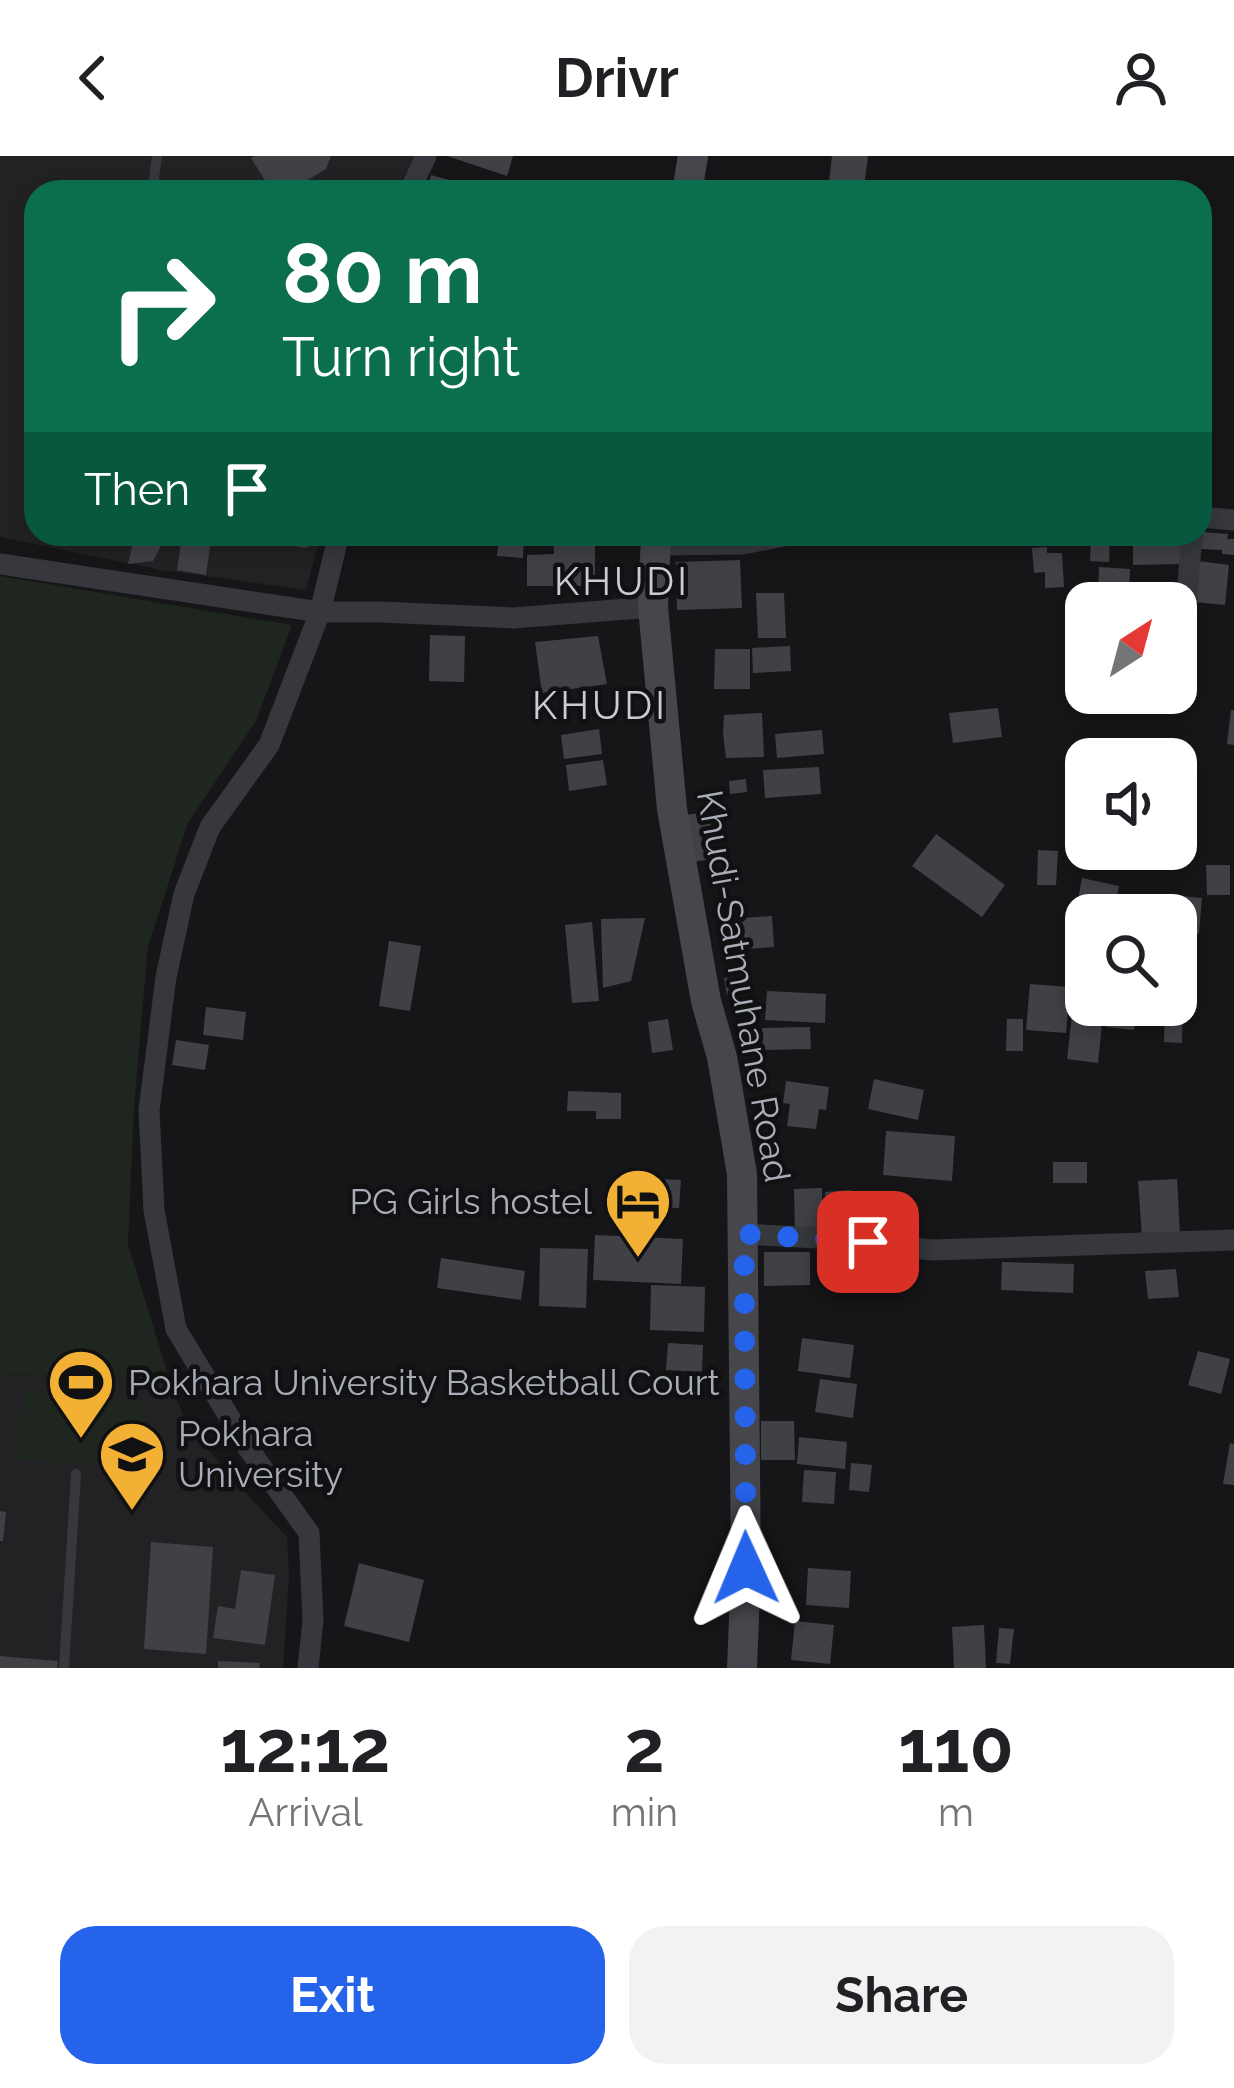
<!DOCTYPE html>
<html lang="en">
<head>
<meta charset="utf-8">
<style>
	body { margin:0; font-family:Raleway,sans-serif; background:#f2f2f2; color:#202124; height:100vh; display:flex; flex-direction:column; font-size:45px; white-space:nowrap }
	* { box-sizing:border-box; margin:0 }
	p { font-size:39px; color:#757577 }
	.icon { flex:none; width:66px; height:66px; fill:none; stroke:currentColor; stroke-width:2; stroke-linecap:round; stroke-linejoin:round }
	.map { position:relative; height:1512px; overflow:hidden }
	.side { display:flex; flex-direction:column; background:#fff; flex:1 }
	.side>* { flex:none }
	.guide { position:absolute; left:24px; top:24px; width:1188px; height:366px; border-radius:36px; box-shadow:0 6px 18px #0003; background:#0b6e4f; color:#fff; overflow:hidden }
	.needle { width:78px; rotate:36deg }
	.buttons { position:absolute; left:1065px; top:426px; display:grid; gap:24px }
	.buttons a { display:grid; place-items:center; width:132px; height:132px; border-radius:24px; background:#fff; box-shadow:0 6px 18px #0003; font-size:60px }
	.pin { position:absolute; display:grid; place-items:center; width:102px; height:102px; color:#fff; margin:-51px; border-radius:24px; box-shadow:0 6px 18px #0006 }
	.me { position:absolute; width:132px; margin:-66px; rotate:359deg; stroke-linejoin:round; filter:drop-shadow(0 0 9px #0008) }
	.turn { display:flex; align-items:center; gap:42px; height:252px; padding:0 60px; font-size:54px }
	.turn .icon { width:156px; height:156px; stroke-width:2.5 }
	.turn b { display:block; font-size:84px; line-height:102px }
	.then { display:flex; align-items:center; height:114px; padding:0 60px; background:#0003; gap:24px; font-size:45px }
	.eta { display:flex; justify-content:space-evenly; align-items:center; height:204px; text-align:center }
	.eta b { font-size:72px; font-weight:700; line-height:84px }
	.action { display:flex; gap:24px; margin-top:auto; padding:24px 60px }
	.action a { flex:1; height:138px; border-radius:36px; background:#2563eb; color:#fff; font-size:48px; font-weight:700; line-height:138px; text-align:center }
	.action a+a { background:#f2f2f2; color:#202124 }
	header { display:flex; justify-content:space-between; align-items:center; height:156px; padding:0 60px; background:#fff; font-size:54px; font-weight:700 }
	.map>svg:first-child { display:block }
</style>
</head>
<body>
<header><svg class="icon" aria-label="back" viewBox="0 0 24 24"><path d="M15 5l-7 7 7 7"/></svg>Drivr<svg class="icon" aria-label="person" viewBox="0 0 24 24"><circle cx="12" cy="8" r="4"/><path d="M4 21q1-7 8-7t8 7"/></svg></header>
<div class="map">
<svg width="1234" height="1512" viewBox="0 0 1234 1512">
	<rect width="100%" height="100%" fill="#161618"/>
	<!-- built -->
	<path fill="#222225" d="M0 0H415L395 36H36V378H321L306 434 161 414 0 381Z
		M0 1218 169 1222 186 1267 242 1333 287 1381 289 1419 283 1512H0Z"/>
	<!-- green -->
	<path fill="#1e261f" d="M0 420 292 469 256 565 188 667 148 790 134 950 128 1088 169 1222 0 1218Z
		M23 1235 144 1245 142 1311 17 1304Z"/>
	<!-- building -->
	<path fill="#404145" d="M255 0H331L326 13 288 36H272L251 2Z
		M447 0H513L507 20Z
		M832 0H868L864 31 829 26Z
		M431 19 489 35V36H426Z
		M1203 376 1228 378 1227 383H1234V399L1222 398V394L1201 393Z
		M135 378 166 380 153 405 128 408Z
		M236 378H310L307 392 236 381Z
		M499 378 524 379 523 402 497 400Z
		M553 378H595V430H527V399L554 398Z
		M1133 378H1184V408L1133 409Z
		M182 379 211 384 206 419 177 414Z
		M1091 379 1110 380 1109 406 1090 405Z
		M1047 391V397H1062L1064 431 1045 432V416L1034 417 1032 392Z
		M740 404 742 452 677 454 676 406Z
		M1198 405 1229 409 1225 449 1194 446Z
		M1099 411 1130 413 1129 438 1098 436Z
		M756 437H784L786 482H758Z
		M430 479 465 480 464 526 429 525Z
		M598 480 607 528 542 537 535 486Z
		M790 490 791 515 753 517 752 492Z
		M715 493H750V533H714Z
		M998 552 1002 581 953 587 949 557Z
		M1231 554H1234V589L1227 588Z
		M762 557 764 601 726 602 723 578 724 559Z
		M599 573 602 598 564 603 561 579Z
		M822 574 824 598 777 602 775 578Z
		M603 604 607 629 569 635 566 609Z
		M819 611 821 638 765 642 763 614Z
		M746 623 747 636 730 638 729 625Z
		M709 656 715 703 690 706 685 659Z
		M936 678 1005 729 982 761 912 710Z
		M1038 694 1058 695 1056 729H1037Z
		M1206 709H1230V739H1207Z
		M1082 722 1119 730 1113 757 1077 749Z
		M1160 738 1202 742 1199 778 1176 775V759H1159Z
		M772 760 774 791 730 794 728 763Z
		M645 762 631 825 603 832 601 763Z
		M592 766 599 845 572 847 565 769Z
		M389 785 421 790 410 855 379 850Z
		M745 821 746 838 727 839 724 822Z
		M1030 828 1070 831 1066 877 1026 874Z
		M1075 833 1086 834V849H1104L1098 907 1067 903Z
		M767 835 826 838 825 867 765 864Z
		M1176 835 1183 836 1182 887 1164 886 1165 855H1159V849H1176Z
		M1108 849H1137L1134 874 1106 871Z
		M206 851 246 856 243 884 203 879Z
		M668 863 673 894 652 897 648 866Z
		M1007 863H1023V895H1006Z
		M810 871 811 893 763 894 762 872Z
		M176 884 209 889 205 914 172 909Z
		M874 923 924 934 918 964 868 953Z
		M786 925 829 931 826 954 819 953 816 973 787 970 790 948 783 947Z
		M568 935 621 937V963H596V955H567Z
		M886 975 955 980 952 1025 883 1019Z
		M1053 1006H1087V1027H1053Z
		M641 1022 681 1024 679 1052 640 1050Z
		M1177 1023 1180 1079 1142 1080 1138 1025Z
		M822 1032 823 1079 795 1080 794 1033Z
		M851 1034 853 1076 827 1077 825 1036Z
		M595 1079 683 1083 681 1128 593 1124Z
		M540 1092 588 1093 586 1152 539 1150Z
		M764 1096H810V1129L764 1130Z
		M441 1102 525 1115 521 1144 437 1132Z
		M868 1102 903 1108 900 1128 865 1122Z
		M1002 1106 1074 1108 1073 1137 1001 1134Z
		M1176 1113 1179 1141 1148 1143 1145 1115Z
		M651 1129 705 1131 704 1176 650 1174Z
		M802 1182 854 1189 850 1222 798 1215Z
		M668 1187 703 1189 702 1216 666 1214Z
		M1198 1195 1230 1203 1221 1238 1188 1229Z
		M820 1223 857 1228 853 1262 815 1256Z
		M761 1265H794L795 1304H761Z
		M799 1281 847 1286 845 1313 797 1308Z
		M1230 1287 1234 1288V1329L1223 1328Z
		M851 1307 872 1309 869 1336 849 1334Z
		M804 1314 836 1316 834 1348 802 1346Z
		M0 1355 6 1356 3 1385H0Z
		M151 1386 213 1391 206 1498 144 1493Z
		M359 1407 424 1424 409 1486 344 1470Z
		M808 1412 851 1415 849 1452 806 1449Z
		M241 1414 275 1419 265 1489 213 1482 218 1450 235 1453Z
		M795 1465 834 1469 830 1508 791 1504Z
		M984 1469 986 1512H954L952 1471Z
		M999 1472 1014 1473 1010 1508 996 1507Z
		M0 1500 58 1505 57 1512H0Z
		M218 1505 260 1507 259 1512H218Z"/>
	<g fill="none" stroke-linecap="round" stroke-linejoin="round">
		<!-- service -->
		<path stroke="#37383d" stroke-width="10" d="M152 36 157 0
			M64 1512 76 1318"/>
		<!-- minor -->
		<path stroke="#37383d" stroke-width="21" d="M409 36 426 0
			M1200 361 1234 364
			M657 389 743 388 794 378
			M0 408 320 456H381L513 462 653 451
			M1186 453 1192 378
			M744 1078 836 1083 932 1094 1234 1084
			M308 1512 313 1464 309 1377 248 1292 176 1173 154 1054 149 954 166 821 184 738 210 671 269 589 320 456 339 378"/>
		<!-- secondary -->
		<path stroke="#45474d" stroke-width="30" d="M687 36 693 0
			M656 378 653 451 672 653 706 845 722 901 742 1018 746 1412 742 1512"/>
	</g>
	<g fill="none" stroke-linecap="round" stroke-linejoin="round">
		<!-- route -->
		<path stroke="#2563eb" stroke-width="21" stroke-dasharray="0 37.8" d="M746 1412 744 1078 868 1086"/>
	</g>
	<!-- icons -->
	<defs>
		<symbol id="hotel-pin" viewBox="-11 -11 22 30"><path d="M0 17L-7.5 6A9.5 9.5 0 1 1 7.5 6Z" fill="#f2b134" stroke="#111113"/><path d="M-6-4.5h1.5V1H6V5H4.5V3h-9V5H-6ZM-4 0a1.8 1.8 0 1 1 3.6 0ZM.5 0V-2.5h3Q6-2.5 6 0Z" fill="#111"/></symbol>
		<symbol id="stadium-pin" viewBox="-11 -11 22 30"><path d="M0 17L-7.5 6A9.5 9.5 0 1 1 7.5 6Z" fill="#f2b134" stroke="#111113"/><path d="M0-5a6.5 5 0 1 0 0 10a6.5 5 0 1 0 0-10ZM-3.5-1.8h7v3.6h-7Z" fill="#111"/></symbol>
		<symbol id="university-pin" viewBox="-11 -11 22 30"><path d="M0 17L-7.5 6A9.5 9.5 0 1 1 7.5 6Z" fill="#f2b134" stroke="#111113"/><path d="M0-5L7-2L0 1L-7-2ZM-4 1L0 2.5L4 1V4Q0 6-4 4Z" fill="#111"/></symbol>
	</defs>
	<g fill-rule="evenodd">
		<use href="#hotel-pin" x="600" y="1007" width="76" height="104"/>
		<use href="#stadium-pin" x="43" y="1188" width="76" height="104"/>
		<use href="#university-pin" x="94" y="1260" width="76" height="104"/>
	</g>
	<g text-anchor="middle" stroke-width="9" stroke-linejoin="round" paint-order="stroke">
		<!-- street labels -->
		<g font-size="36" fill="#a8adb8" stroke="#111113">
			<text transform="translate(744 830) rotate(80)" y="13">Khudi-Satmuhane Road</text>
		</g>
		<!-- poi labels -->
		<g font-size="36" fill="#a8adb8" stroke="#111113" text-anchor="start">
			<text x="592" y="1058" text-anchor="end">PG Girls hostel</text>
			<text x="128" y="1239">Pokhara University Basketball Court</text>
			<text x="178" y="1290">Pokhara<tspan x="178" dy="41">University</tspan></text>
		</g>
		<!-- neighbourhood labels -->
		<g font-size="39" letter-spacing="3" fill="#c9ccd4" stroke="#111113">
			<text x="622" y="439">KHUDI</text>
			<text x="600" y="563">KHUDI</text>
		</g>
	</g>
</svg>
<div class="buttons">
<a><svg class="needle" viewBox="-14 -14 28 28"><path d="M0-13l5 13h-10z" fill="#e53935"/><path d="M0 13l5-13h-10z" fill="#757577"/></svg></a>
<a><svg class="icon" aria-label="sound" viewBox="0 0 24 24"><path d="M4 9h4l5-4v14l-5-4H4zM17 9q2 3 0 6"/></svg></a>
<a><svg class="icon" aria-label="search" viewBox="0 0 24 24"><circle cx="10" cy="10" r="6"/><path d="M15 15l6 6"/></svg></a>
</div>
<div class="pin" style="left:868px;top:1086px;background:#d93025"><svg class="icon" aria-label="arrive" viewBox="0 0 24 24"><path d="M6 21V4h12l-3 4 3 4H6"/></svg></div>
<svg class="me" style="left:746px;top:1412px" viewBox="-20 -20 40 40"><path d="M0-17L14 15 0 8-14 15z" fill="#2563eb" stroke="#fff" stroke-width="4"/></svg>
<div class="guide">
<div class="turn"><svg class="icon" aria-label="right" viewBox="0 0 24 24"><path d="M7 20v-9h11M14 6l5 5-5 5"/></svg><div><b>80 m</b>Turn right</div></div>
<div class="then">Then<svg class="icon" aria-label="arrive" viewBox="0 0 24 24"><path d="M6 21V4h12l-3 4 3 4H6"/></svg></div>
</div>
</div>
<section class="side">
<div class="eta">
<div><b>12:12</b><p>Arrival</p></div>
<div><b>2</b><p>min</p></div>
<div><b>110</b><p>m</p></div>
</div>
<div class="action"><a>Exit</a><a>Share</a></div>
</section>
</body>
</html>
